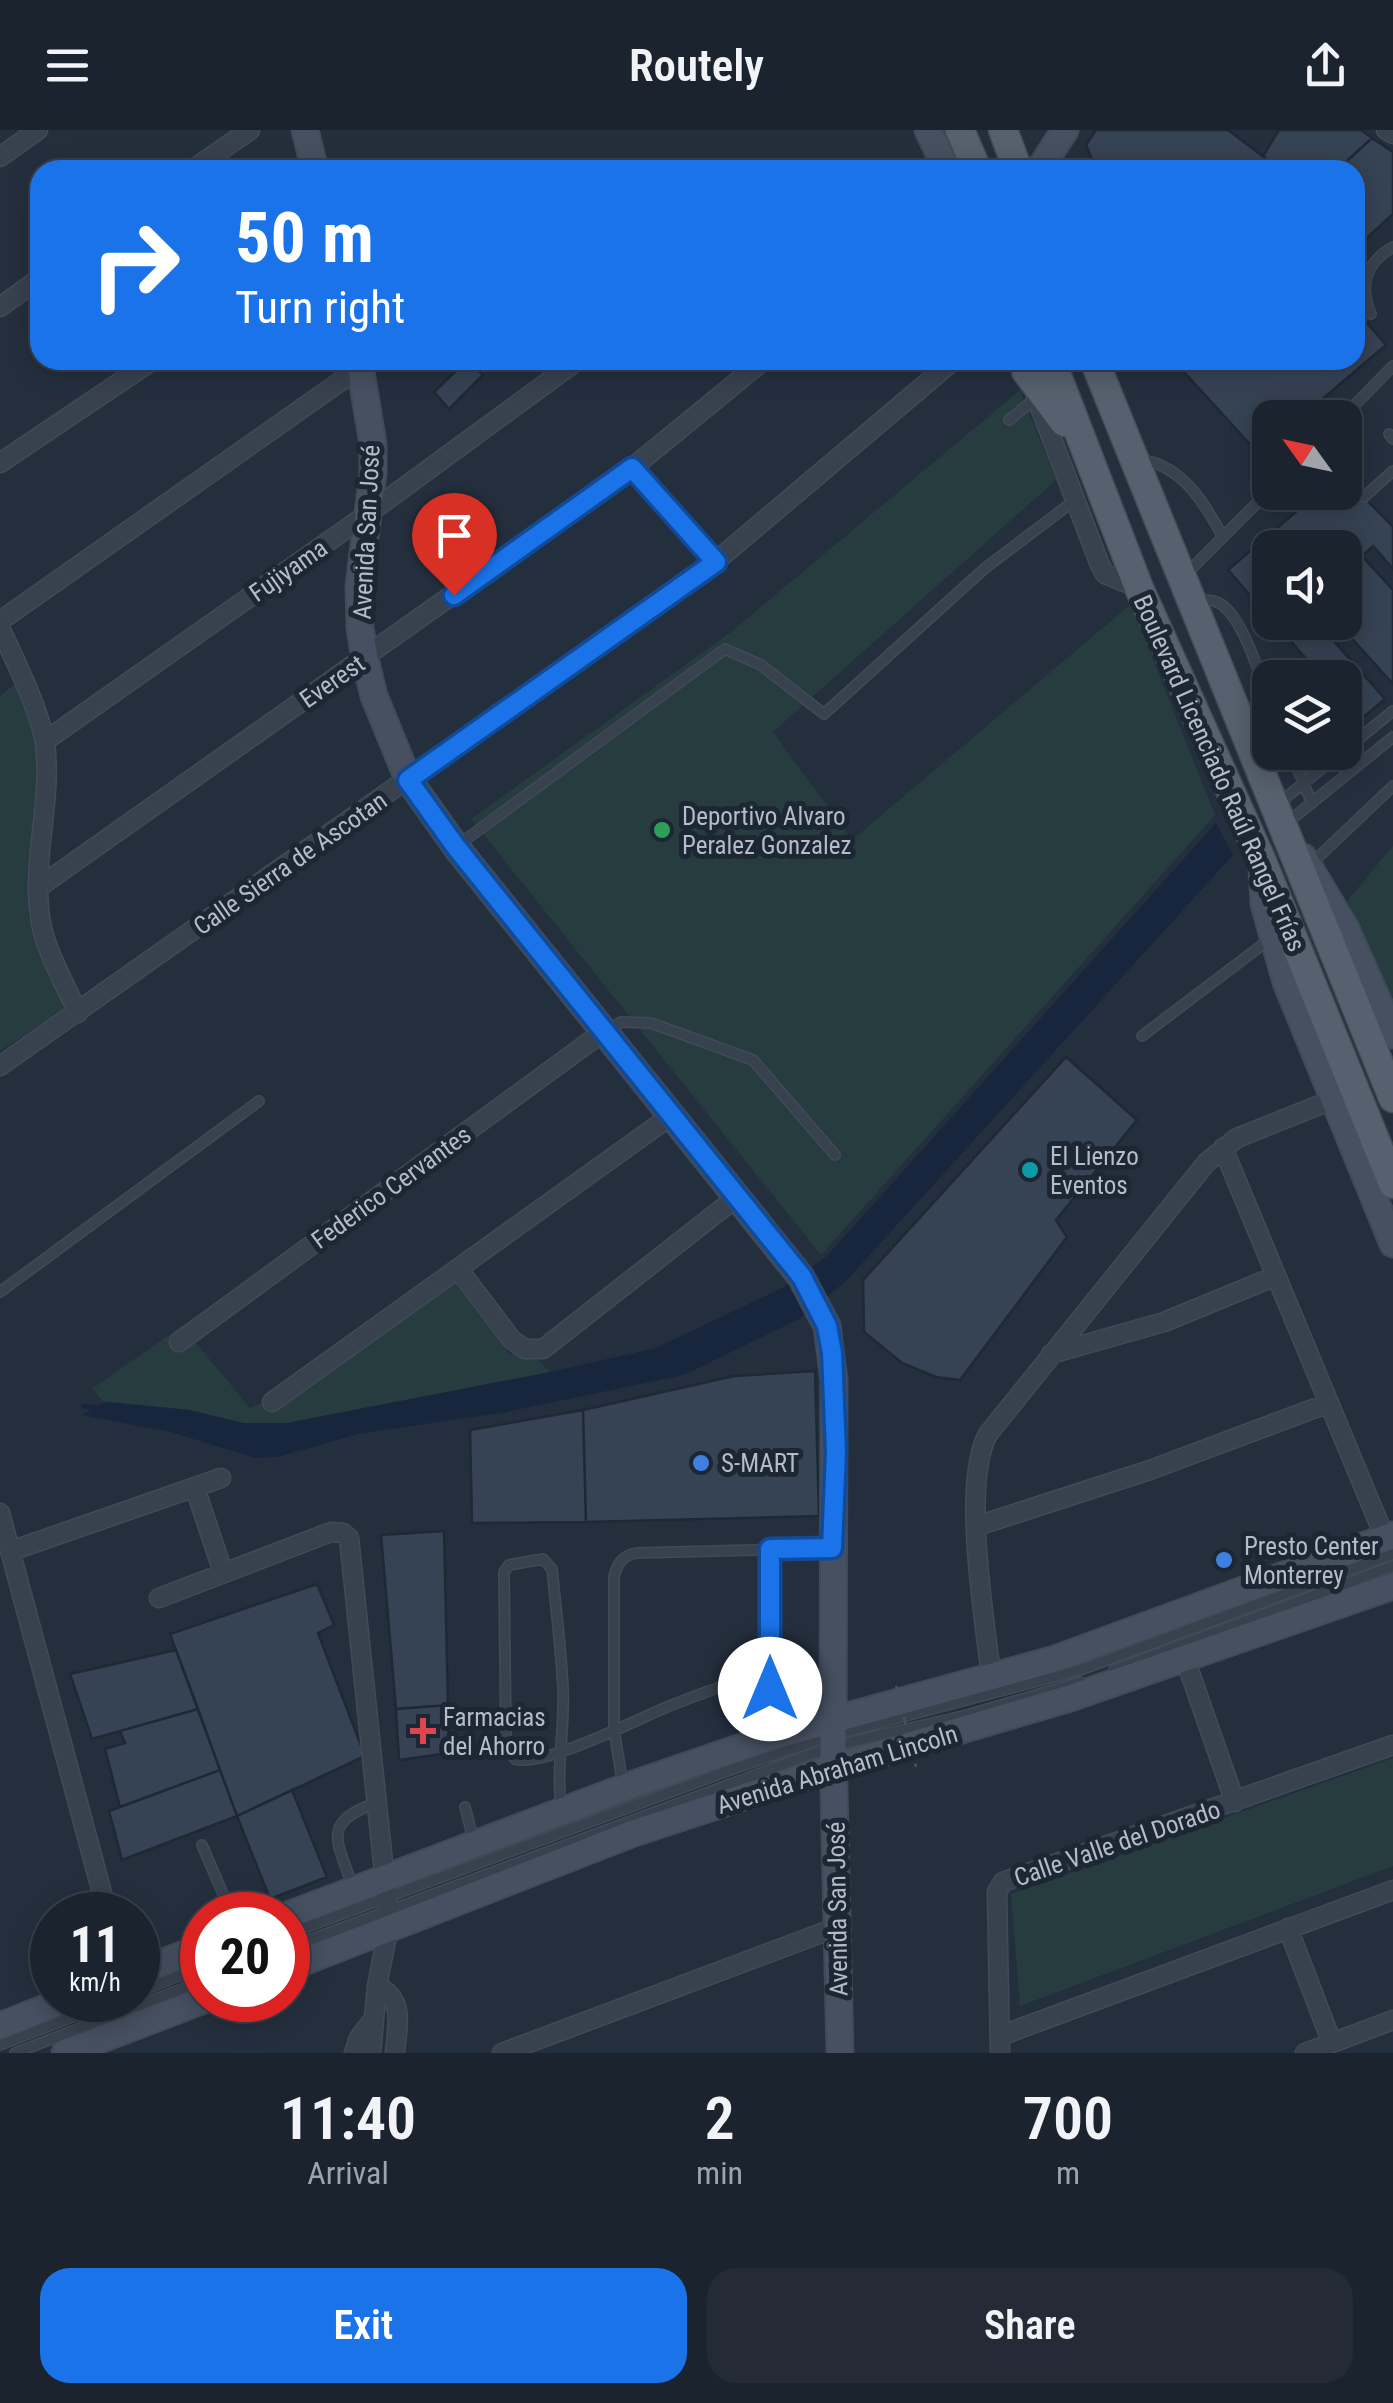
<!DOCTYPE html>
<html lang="en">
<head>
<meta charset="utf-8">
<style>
	body { margin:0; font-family:"Roboto Condensed",sans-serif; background:#242b36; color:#f1f3f6; height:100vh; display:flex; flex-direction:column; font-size:38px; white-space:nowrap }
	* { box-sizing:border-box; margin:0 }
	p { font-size:32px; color:#a0a4aa }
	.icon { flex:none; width:55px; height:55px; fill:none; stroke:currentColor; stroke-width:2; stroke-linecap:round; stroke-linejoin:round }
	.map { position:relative; height:1923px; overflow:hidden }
	.side { display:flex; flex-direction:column; background:#1b232e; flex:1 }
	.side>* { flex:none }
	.banner { position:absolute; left:30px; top:30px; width:1335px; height:210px; border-radius:30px; box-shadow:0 5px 25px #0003,0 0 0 2px #39404a; background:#1a73e8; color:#fff; overflow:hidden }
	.needle { width:65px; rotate:303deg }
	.fabs { position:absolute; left:1252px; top:270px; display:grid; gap:20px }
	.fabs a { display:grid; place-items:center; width:110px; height:110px; border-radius:20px; background:#1b232e; box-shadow:0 5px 25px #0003,0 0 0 2px #39404a; font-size:50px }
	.speed { position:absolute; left:30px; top:1762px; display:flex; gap:20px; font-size:50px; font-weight:700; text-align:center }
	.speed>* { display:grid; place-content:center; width:130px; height:130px; border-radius:50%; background:#1b232e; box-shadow:0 5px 25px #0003,0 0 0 2px #39404a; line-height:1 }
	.speed small { font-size:25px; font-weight:400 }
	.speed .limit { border:15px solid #d22; background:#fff; color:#111 }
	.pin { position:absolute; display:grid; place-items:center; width:85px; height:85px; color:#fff; margin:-102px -42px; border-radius:50% 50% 50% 0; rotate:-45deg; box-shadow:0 0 10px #0007 }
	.pin .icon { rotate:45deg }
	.me { position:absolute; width:110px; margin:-55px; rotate:0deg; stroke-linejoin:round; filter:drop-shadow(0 0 8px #0008) }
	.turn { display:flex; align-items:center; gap:35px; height:210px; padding:0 40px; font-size:45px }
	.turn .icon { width:130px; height:130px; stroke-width:2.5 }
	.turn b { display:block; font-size:70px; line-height:85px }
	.eta { display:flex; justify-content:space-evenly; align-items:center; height:170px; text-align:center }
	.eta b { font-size:60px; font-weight:600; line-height:70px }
	.primary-button { display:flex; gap:20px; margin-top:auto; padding:20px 40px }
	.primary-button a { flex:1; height:115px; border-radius:30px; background:#1a73e8; color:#fff; font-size:40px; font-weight:600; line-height:115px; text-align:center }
	.primary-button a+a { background:#242b36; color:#f1f3f6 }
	header { display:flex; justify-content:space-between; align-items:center; height:130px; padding:0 40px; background:#1b232e; font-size:45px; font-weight:600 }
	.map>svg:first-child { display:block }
</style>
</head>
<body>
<header><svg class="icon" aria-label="menu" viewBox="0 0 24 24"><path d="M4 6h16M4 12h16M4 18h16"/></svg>Routely<svg class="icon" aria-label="share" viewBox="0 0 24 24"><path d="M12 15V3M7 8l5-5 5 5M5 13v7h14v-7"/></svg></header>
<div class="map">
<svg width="1393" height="1923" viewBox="0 0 1393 1923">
	<rect width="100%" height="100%" fill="#242f3e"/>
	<!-- green -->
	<path fill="#263c3f" d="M1020 260 1056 350 773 602 852 710 1131 474 1215 685 821 1125 471 689 731 502Z
		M15 554 35 599 42 681 28 786 70 875 0 921V566Z
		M1393 716V874L1347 771Z
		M458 1147 509 1224 534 1226 550 1242 287 1293H243L189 1280 102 1271 93 1258 182 1196 250 1278 269 1270Z
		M1393 1628V1736L1020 1876 1011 1764Z"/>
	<!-- water -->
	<path fill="#17263c" d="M1216 693 1233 725 847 1150 799 1189 684 1245 506 1282 358 1304 277 1327 255 1328 171 1302 81 1285 106 1272 189 1280 243 1293H287L550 1242 656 1218 782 1158 826 1127Z"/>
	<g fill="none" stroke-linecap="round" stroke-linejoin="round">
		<!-- stream -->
		<path stroke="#17263c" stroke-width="5" d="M84 1276 101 1279"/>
	</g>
	<!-- building -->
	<path fill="#364354" stroke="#1f2835" stroke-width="2.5" d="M1096 0H1228L1277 37 1274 40H1096L1086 15Z
		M1279 0H1361L1372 8 1337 40H1274L1277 37 1263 26Z
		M1372 8 1393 22V84L1355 119V40H1337Z
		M1355 179 1386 215 1300 288H1270V312L1258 323 1173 230H1355Z
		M467 230 483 245 449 279 434 262Z
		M498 230H526L510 242Z
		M1347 338 1364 367 1393 397V439L1373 416 1362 426 1393 460V554L1337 492H1345V418H1270V488L1228 440 1319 362H1345Z
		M1274 492H1317L1385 569 1360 590 1345 573V548H1323Z
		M1066 927 1137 990 1056 1090 1067 1107 960 1250 936 1247 902 1233 864 1202 863 1150Z
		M815 1241 819 1386 586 1392 583 1280 734 1246Z
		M583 1280 586 1392 472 1393 470 1300Z
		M444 1401 448 1575 396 1579 381 1405Z
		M317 1454 334 1495 318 1503 365 1626 237 1686 170 1504Z
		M176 1520 198 1579 92 1609 70 1544Z
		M448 1575 449 1623 399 1630 396 1579Z
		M198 1579 220 1640 120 1677 105 1619 125 1613 120 1601Z
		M220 1640 237 1686 122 1730 109 1681Z
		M292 1660 327 1747 270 1769 237 1686Z"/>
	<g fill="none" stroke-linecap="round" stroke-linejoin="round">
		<defs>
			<path id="lane" d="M1371 184C1359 156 1366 132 1393 117
				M1342 288 1393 236
				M1009 290 1036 268
				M1389 304 1393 309
				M1142 330C1183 336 1205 374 1223 407
				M1364 367 1393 341
				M1187 443 1270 360
				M1196 470C1204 470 1212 469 1219 473 1243 486 1260 547 1270 572
				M1345 620 1393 581
				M1290 622 1312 673
				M1278 674 1342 622
				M1288 692 1393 607
				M457 716 725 519 761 535 824 584 984 439 1075 370
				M1312 733 1393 656
				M606 901 621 892 651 893 753 930 835 1025
				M1142 906 1270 809
				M0 1162 259 971
				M771 1419V1604
				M1114 1540 1393 1436
				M623 1655 614 1600V1446C618 1433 622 1426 636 1423L831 1418
				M465 1677 474 1712
				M561 1677C556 1637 565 1598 563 1558 561 1518 556 1479 552 1439L543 1429 509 1435 504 1442 506 1614 515 1629C542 1638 638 1589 667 1577 701 1563 735 1552 769 1540
				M202 1715 232 1785
				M353 1758C337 1709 320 1693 378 1672
				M288 1804 741 1636 834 1605 1083 1539 1393 1424
				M288 1818 833 1616 967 1585 1080 1552
				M138 1862 202 1837
				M0 1915 116 1870
				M15 1923 202 1851"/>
			<path id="street" d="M1386 0 1393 4
				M0 27 38 0
				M192 40 250 0
				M0 177 40 148
				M1036 267 1100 435 1105 444 1139 458
				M0 333 153 230
				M632 338 715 432
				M0 491 361 237
				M0 498C14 528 40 581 45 613 53 674 29 737 42 798 49 827 66 856 78 883
				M45 611 369 383 578 230
				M39 757 632 338 764 230
				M0 936 715 432 954 230
				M1223 1018 1385 1408
				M459 1140 512 1210 525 1219H543L737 1067
				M179 1212 603 902
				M1051 1224 1164 1192 1276 1146
				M272 1272 672 985
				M195 1358 223 1442
				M0 1383 108 1785
				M977 1396 1150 1340 1329 1273
				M11 1421 221 1348
				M159 1468 331 1402 343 1403 349 1408 388 1780V1800L377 1856 371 1923
				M1184 1526 1235 1672
				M991 1547C985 1489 961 1354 988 1304L1207 1032 1237 1008 1332 970
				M1288 1798 1332 1913
				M377 1856C406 1870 397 1896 395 1923
				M1000 1906 1393 1760
				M354 1923 359 1908 374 1888
				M502 1923 835 1798
				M1000 1923 997 1762 1003 1752 1393 1615
				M1305 1923 1393 1890"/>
			<path id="secondary" d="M305 0 315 40
				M928 0 947 40
				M1039 40 1065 0
				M359 230 373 314V343L359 456 360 498 365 529 374 566 408 649 456 717 801 1147 827 1196 834 1250 833 1616 840 1923
				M1303 727 1346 799 1393 905
				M1262 739 1264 774 1286 852 1393 1114
				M288 1785 631 1655 771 1607 1052 1530 1393 1405
				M288 1838 631 1704 835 1637 1070 1568 1393 1456
				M138 1842 202 1817
				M0 1896 65 1870
				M65 1923 204 1870"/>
			<path id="primary" d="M960 0 977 40
				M1003 0 1018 40
				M1051 230 1139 458 1261 729 1393 1054
				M1094 230 1393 968
				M1026 241 1064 292"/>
		</defs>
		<!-- lane casing -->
		<use href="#lane" stroke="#414a57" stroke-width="12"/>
		<!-- street casing -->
		<use href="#street" stroke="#414a57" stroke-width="21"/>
		<!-- secondary casing -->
		<use href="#secondary" stroke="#414a57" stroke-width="29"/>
		<!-- primary casing -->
		<use href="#primary" stroke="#414a57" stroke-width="31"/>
		<!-- lane -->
		<use href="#lane" stroke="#38414e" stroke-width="9"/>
		<!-- street -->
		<use href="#street" stroke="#38414e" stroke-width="18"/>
		<!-- secondary -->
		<use href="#secondary" stroke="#465061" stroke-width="25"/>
		<!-- primary -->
		<use href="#primary" stroke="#56606e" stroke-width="28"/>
		<!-- path-bridge -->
		<path stroke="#3f5557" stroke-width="2.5" stroke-dasharray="8 8" stroke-linecap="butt" d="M896 1556 916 1637"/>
	</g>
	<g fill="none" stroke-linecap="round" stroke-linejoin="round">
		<defs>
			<path id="route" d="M454 465 632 338 716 432 408 650 456 717 802 1147 827 1196 832 1223 836 1322 832 1418 770 1419V1559"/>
		</defs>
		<!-- route casing -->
		<use href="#route" stroke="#114b97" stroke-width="25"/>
		<!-- route -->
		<use href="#route" stroke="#1a73e8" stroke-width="18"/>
	</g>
	<!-- markers -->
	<circle fill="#2e9e5b" stroke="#1d2633" stroke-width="4" cx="662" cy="700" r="10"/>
	<circle fill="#0f9aa8" stroke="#1d2633" stroke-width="4" cx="1030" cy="1040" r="10"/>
	<g fill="#3f7fe0" stroke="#1d2633" stroke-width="4">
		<circle cx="701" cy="1333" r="10"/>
		<circle cx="1224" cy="1430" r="10"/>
	</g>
	<path fill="#e0444e" stroke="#1d2633" stroke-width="4" d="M418 1586h10v10h10v10h-10v10h-10v-10h-10v-10h10z"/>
	<g text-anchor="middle" stroke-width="10" stroke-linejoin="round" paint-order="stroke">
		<!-- street labels -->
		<g font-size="25" fill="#b4bcc9" stroke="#1d2633">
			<text transform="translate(366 402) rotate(-87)" y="9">Avenida San José</text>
			<text transform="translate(288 440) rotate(-35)" y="9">Fujiyama</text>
			<text transform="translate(332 551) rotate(-35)" y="9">Everest</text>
			<text transform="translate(1220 643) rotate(66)" y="9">Boulevard Licenciado Raúl Rangel Frías</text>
			<text transform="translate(290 733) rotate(-35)" y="9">Calle Sierra de Ascotan</text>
			<text transform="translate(391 1057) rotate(-36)" y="9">Federico Cervantes</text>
			<text transform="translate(837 1639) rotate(-17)" y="9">Avenida Abraham Lincoln</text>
			<text transform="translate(1117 1713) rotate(-19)" y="9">Calle Valle del Dorado</text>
			<text transform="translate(837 1779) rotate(-91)" y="9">Avenida San José</text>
		</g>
		<!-- poi labels -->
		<g font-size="25" fill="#b4bcc9" stroke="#1d2633" text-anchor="start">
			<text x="682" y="695">Deportivo Alvaro<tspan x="682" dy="29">Peralez Gonzalez</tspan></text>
			<text x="1050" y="1035">El Lienzo<tspan x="1050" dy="29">Eventos</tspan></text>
			<text x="721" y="1342">S-MART</text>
			<text x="1244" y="1425">Presto Center<tspan x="1244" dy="29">Monterrey</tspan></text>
			<text x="443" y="1596">Farmacias<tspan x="443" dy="29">del Ahorro</tspan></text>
		</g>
	</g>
</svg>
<div class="fabs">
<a><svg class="needle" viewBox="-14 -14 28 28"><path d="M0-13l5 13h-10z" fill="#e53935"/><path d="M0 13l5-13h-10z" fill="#a0a4aa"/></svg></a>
<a><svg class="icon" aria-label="sound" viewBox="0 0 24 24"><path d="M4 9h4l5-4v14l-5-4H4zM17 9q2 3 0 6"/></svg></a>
<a><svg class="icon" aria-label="layers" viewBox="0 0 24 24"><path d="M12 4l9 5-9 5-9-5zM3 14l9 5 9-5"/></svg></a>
</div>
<div class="speed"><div>11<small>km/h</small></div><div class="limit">20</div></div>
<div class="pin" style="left:454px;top:465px;background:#d93025"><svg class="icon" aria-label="arrive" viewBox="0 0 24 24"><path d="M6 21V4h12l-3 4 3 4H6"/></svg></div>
<svg class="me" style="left:770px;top:1559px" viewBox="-20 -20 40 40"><circle r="19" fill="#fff"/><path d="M0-13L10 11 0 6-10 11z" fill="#1a73e8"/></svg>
<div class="banner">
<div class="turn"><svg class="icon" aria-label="right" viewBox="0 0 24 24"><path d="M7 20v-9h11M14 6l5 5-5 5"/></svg><div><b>50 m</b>Turn right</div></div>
</div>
</div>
<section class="side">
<div class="eta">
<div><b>11:40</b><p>Arrival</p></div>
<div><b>2</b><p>min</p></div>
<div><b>700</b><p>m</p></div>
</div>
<div class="primary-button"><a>Exit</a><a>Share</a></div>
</section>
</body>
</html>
